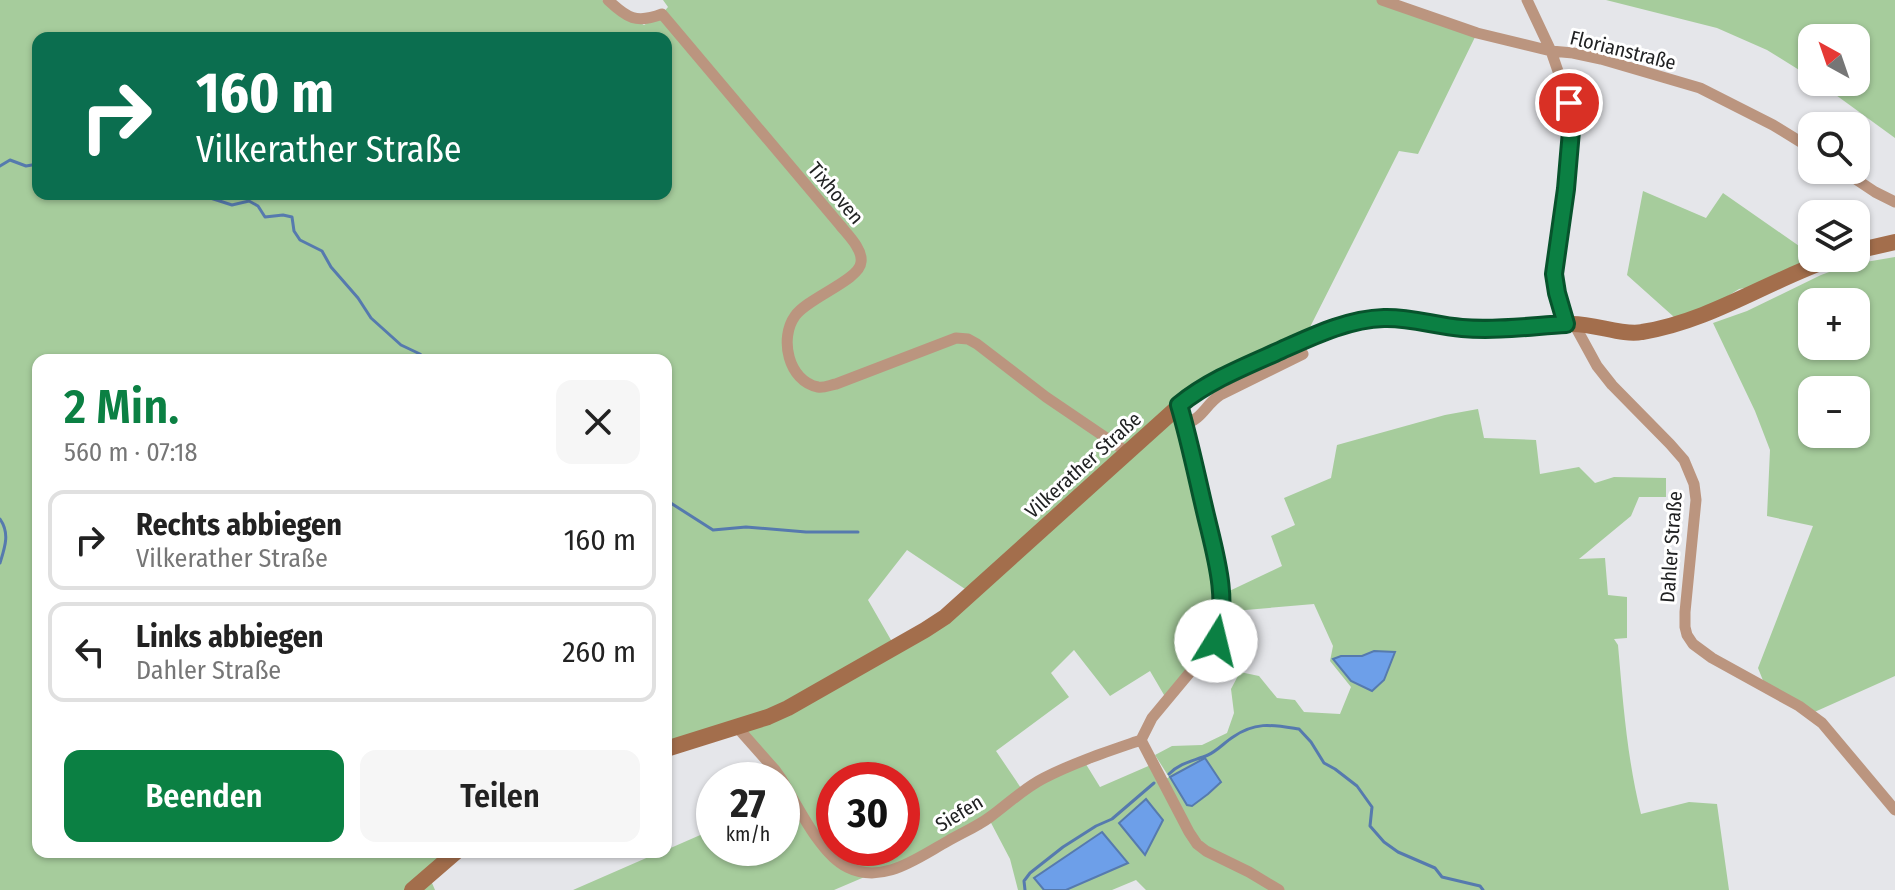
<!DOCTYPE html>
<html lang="de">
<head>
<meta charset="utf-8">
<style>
	body { margin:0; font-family:"Fira Sans Condensed",sans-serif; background:#f6f6f6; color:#222; height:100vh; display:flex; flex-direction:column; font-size:30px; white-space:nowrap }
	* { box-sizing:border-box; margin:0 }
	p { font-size:26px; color:#767676 }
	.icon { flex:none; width:44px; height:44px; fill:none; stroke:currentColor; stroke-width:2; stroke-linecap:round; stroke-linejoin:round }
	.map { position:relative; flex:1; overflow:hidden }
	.drawer { position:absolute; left:32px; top:354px; width:640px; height:504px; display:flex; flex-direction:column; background:#fff; border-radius:16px; box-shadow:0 2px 6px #0004 }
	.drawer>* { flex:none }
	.hud { position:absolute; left:32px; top:32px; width:640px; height:168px; border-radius:16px; box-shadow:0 2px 6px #0004; background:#0b6e4f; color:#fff; overflow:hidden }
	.needle { width:52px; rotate:320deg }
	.tools { position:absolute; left:1798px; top:24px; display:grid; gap:16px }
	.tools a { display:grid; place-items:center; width:72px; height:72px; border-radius:16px; background:#fff; box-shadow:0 2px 6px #0004; font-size:40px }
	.speed { position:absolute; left:696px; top:762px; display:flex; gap:16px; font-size:40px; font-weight:700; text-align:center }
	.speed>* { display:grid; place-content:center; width:104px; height:104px; border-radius:50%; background:#fff; box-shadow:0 2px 6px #0004; line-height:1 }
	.speed small { font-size:20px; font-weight:400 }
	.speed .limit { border:12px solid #d22; background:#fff; color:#111 }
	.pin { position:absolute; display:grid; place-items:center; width:68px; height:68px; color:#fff; margin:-34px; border:4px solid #fff; border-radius:50%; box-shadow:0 2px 8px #0007 }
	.me { position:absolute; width:88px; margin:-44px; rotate:9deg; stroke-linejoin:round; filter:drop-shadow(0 0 6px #0008) }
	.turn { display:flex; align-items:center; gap:28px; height:168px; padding:0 32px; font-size:36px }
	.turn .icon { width:104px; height:104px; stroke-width:2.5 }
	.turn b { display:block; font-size:56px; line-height:68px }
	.round { display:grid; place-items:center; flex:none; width:84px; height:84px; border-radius:16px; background:#f6f6f6 }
	.head { display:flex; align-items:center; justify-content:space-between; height:136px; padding:0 32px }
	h1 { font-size:48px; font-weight:600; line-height:60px; color:#0b8043 }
	.primary-button { display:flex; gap:16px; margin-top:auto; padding:16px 32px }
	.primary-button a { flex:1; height:92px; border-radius:16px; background:#0b8043; color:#fff; font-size:32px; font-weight:600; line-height:92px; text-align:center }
	.primary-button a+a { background:#f6f6f6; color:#222 }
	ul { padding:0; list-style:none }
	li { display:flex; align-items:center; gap:24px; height:100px; margin:0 16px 12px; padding:0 16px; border:4px solid #e0e0e0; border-radius:16px }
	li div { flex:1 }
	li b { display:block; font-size:30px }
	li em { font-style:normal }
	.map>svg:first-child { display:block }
</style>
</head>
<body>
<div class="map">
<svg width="1895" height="890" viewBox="0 0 1895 890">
	<rect width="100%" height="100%" fill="#e5e6ea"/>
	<!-- green -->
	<path fill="#a6cc9c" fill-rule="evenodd" d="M0 0H602L644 25 662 14 668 7 663 0H1382L1477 33 1418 154 1399 151 1303 341 1179 405 1223 594 1282 566 1271 536 1295 525 1284 498 1331 478 1337 445 1445 415 1478 409 1484 438 1536 440 1540 474 1579 467 1595 483 1614 477 1666 478V497H1639L1631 516 1579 559 1605 558 1608 595 1627 597V638L1614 639 1618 645C1623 702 1627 758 1641 814L1689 802 1717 804 1729 890H1146L1136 880 1112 890H1066L1127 863 1102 832 1035 879 1044 890H1018L1010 859 989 819 942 844 834 890H573L660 852H666V850L714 829V848H782V794L788 791 738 728 666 749V360H38V852H456L429 876 435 890H0ZM38 38H666V194H38ZM907 550 971 593 895 647 868 600ZM1314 604 1333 646 1330 661 1351 687 1340 714 1304 712 1295 700 1277 698 1259 676 1240 672 1231 689 1234 713 1227 733 1202 745 1172 746 1155 755 1169 777 1163 781 1153 764 1100 787 1084 761 1023 791 996 751 1069 697 1051 673 1074 650 1110 696 1150 671 1167 700 1219 631 1222 612ZM834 780H902V848H834ZM1145 799 1144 854 1128 817Z
		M1606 0H1895V138L1818 82H1856V38H1812V78L1767 50 1717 28Z
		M1643 191 1706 218 1723 193 1812 255V258L1764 285 1739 289 1704 311 1674 317 1627 275Z
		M1895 257V676L1810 714 1766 688 1758 668 1813 526 1767 516 1770 450 1755 411 1713 323 1747 311 1821 275 1848 265ZM1812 302H1856V346H1812ZM1812 390H1856V434H1812Z"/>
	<!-- water -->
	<path fill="#6d9fe9" stroke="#567aae" stroke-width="2" d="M1374 651 1395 652 1384 680 1372 691 1351 681 1333 659 1341 656H1362Z
		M1205 758 1221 782 1208 794 1192 806 1187 805 1170 777Z
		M1146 799 1163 820 1145 855 1119 823Z
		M1102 832 1128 863 1066 890H1044L1034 878Z"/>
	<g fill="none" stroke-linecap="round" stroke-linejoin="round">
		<!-- stream -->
		<path stroke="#567aae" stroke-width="3" d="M0 166 10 160 26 166 38 164
			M198 194 232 205 249 201 258 206 265 217 283 215 292 217 294 231 300 240 322 251 331 267 358 298 371 318 401 345 420 354 426 360
			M666 500 713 530 746 527 806 532H858
			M0 519C10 533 5 547 0 563
			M1169 774C1181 762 1194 761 1208 755 1217 751 1225 742 1233 737 1256 721 1273 725 1299 729L1311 742 1324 763 1335 769 1357 786 1372 807 1370 826 1384 842 1398 852 1435 868 1442 877 1480 886 1483 890
			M1025 890 1024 881 1030 873 1063 847 1096 826 1112 819 1154 783"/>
		<!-- street -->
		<path stroke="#bb957f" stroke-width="11" d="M608 0C627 18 636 24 662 14L840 225C847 234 863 249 861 262 860 280 807 298 795 316 779 338 788 381 818 387 824 388 830 385 836 384L956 338 968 339 977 344 1046 397 1127 452
			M1382 0 1477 33 1551 51 1573 53 1601 59 1700 88 1773 125 1812 149
			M1527 0 1551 51 1569 103 1571 131 1566 189 1554 274 1557 293 1566 324
			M1842 170 1875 192 1895 202
			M1574 324 1597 366 1612 385 1670 444 1684 460 1694 484 1696 500 1685 612V627L1687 635 1693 644 1712 658 1799 706 1822 723 1895 810
			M1184 424C1202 420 1206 404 1220 395L1303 354
			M737 727 775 770 782 780
			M1141 740 1189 832 1197 844 1206 851 1249 872 1279 890
			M782 780C797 805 821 855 847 867 883 885 917 858 948 841 962 833 978 826 990 817 1008 804 1024 788 1044 778 1075 762 1109 751 1141 740L1152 718 1216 641 1222 612V595L1216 561 1179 405"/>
		<!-- secondary -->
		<path stroke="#a36e4c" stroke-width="16" d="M1856 251 1895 242
			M666 749 768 717 788 708 925 630 945 617 1189 397C1217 377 1249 364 1281 351 1310 338 1340 323 1372 319 1406 314 1440 327 1474 329 1506 330 1538 324 1570 324 1594 323 1622 336 1642 332 1711 321 1769 280 1834 258
			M412 890 456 852"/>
	</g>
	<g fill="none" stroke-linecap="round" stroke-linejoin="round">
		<defs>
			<path id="route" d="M1216 641C1230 597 1214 551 1204 507 1196 473 1189 439 1179 405 1207 382 1241 368 1275 353 1309 338 1346 319 1384 318 1410 317 1436 326 1462 328 1497 331 1532 326 1566 324L1557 293 1554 274 1566 189 1571 131 1569 103"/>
		</defs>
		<!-- route casing -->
		<use href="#route" stroke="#07532c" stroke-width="20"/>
		<!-- route -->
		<use href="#route" stroke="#0b8043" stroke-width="14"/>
	</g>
	<g text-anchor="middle" stroke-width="6" stroke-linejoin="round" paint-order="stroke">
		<!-- street labels -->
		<g font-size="20" fill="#212223" stroke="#fff">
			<text transform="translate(1623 50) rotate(14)" y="7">Florianstraße</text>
			<text transform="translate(836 193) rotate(50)" y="7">Tixhoven</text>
			<text transform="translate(1083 465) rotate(-42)" y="7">Vilkerather Straße</text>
			<text transform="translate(1671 547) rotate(-86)" y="7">Dahler Straße</text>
			<text transform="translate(959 813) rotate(-31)" y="7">Siefen</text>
		</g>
	</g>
</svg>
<div class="tools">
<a><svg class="needle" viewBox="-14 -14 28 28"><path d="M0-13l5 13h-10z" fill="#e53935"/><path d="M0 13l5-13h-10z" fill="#767676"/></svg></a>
<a><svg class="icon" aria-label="search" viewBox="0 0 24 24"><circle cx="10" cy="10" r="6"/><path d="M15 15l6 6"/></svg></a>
<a><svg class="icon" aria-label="layers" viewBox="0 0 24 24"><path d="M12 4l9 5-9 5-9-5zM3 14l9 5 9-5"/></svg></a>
<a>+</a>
<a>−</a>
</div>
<div class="speed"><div>27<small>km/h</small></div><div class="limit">30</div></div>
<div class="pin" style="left:1569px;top:103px;background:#d93025"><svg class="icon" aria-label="arrive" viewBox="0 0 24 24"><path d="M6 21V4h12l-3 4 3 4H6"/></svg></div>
<svg class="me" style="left:1216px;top:641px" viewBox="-20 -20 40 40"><circle r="19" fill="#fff"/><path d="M0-13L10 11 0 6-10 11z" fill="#0b8043"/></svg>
<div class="hud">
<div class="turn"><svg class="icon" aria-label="right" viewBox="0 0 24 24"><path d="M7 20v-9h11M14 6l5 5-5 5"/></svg><div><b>160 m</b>Vilkerather Straße</div></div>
</div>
<section class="drawer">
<div class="head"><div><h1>2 Min.</h1><p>560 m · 07:18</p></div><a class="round"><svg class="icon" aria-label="close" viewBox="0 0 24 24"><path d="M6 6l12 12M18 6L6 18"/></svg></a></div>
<ul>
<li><svg class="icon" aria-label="right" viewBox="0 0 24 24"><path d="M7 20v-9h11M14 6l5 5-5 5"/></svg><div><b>Rechts abbiegen</b><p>Vilkerather Straße</p></div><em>160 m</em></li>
<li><svg class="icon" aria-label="left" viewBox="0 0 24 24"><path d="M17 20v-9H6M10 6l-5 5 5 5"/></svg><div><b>Links abbiegen</b><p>Dahler Straße</p></div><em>260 m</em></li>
</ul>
<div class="primary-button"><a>Beenden</a><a>Teilen</a></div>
</section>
</div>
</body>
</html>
